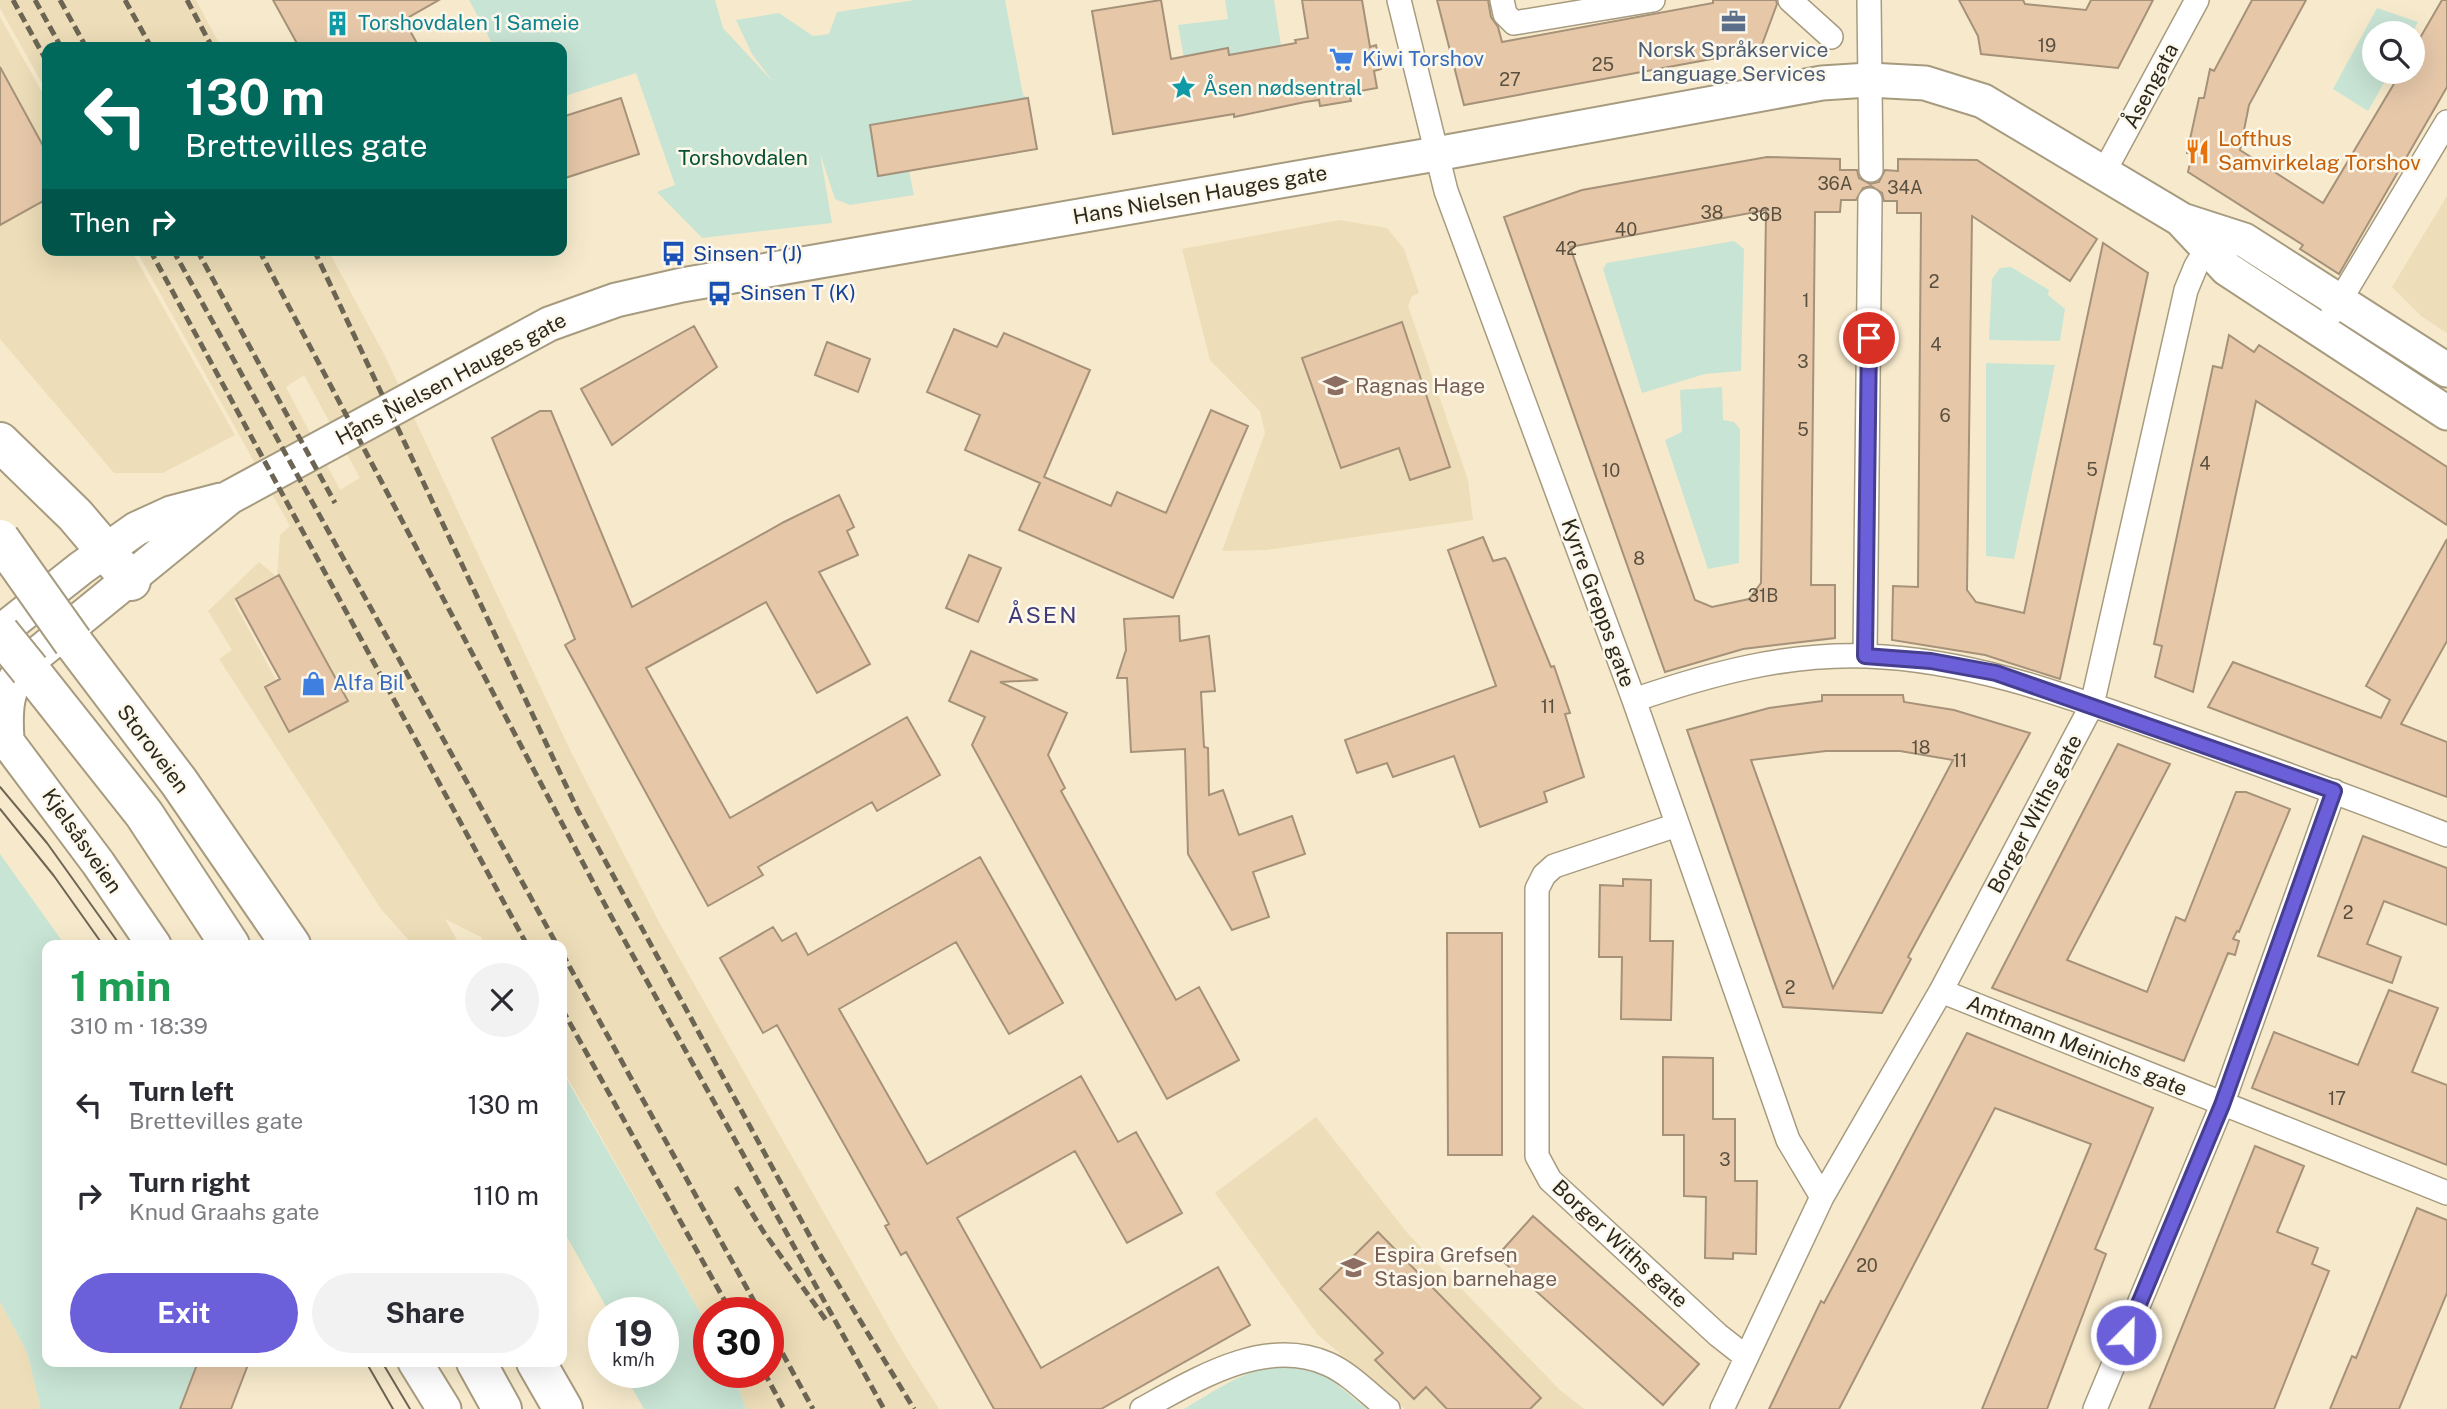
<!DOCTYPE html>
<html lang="en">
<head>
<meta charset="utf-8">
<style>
	body { margin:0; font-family:"Public Sans",sans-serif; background:#f2f2f3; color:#2b2b33; height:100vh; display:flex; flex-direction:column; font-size:26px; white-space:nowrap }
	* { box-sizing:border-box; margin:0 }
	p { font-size:23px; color:#7c7c81 }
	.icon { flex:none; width:38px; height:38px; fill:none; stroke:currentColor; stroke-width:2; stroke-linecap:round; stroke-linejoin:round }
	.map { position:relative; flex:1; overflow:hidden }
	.sheet { position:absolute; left:42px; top:940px; width:525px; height:427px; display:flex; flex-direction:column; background:#fff; border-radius:14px; box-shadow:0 7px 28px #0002 }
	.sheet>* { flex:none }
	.guide { position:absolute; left:42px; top:42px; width:525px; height:214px; border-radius:14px; box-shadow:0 7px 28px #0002; background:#00695c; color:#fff; overflow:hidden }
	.fabs { position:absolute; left:2362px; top:21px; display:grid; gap:14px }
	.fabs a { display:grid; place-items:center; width:63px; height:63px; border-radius:50%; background:#fff; box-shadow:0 7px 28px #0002; font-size:35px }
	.speed { position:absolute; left:588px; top:1297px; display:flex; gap:14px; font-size:35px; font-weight:700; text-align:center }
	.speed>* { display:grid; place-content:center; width:91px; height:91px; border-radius:50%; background:#fff; box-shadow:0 7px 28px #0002; line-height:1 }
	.speed small { font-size:18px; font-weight:400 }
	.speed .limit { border:10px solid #d22; background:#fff; color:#111 }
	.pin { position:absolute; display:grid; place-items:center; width:60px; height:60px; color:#fff; margin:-30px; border:4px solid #fff; border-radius:50%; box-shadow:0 2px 7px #0007 }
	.me { position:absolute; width:77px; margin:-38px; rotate:23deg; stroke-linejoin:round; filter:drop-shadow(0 0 5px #0008) }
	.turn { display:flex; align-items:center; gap:24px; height:147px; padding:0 28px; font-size:32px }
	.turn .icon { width:91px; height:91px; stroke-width:2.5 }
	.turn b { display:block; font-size:49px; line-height:60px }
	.then { display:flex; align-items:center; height:66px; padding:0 28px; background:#0003; gap:14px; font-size:26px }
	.round { display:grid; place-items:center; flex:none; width:74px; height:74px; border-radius:37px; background:#f2f2f3 }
	.head { display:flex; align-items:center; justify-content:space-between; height:119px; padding:0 28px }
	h1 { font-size:42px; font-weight:700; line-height:52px; color:#1e9e55 }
	.primary-button { display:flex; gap:14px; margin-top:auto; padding:14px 28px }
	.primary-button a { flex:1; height:80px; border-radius:42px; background:#6c60da; color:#fff; font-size:28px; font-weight:700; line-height:80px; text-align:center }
	.primary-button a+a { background:#f2f2f3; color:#2b2b33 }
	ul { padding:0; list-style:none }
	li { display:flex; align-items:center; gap:21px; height:91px; padding:0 28px }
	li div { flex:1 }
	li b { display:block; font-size:26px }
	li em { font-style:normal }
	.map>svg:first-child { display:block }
</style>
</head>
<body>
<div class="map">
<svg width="2447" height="1409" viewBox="0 0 2447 1409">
	<rect width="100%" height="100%" fill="#f7eacc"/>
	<!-- built -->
	<path fill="#edddb8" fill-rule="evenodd" d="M0 0H196L221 47H47V92L0 8Z
		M0 17 47 101V250H131L235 435 163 473H114L0 339Z
		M2447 196V333L2421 316 2392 287Z
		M1340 220 1387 228 1404 249 1419 293 1412 296 1408 306 1468 480 1473 520 1267 550 1222 551 1265 433 1260 411 1210 360 1182 249Z
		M136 250H328L385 356 571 752 660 924 903 1352 939 1409H746L733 1372H768V1312H709V1328L562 1068V945H486L481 937 445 919 460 945H413L381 909 219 659 232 650 208 611 259 562 277 577 280 535 290 526ZM304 375 360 478 340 490 286 387ZM277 578 345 703 289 732 263 686 276 680 234 602Z
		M1316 1117 1409 1235 1560 1390 1584 1409H1405L1317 1334 1215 1193Z
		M0 1302 27 1352 41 1409H0Z"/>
	<!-- green -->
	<path fill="#c8e4d4" d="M469 0H715L723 28 773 82 752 54 736 20 779 13 813 36 829 34 837 12 915 0H1005L1023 95 1028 98 870 125 878 176 909 171 914 195 850 205 835 199 820 153 832 223 702 238 657 192 675 185 636 73 562 97V47H494Z
		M1225 0H1274L1281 46 1266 48V52L1230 59 1227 48 1206 52 1185 63 1178 25 1228 19Z
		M2377 8 2418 22 2412 33H2375V72H2390L2368 111 2333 89Z
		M1734 241 1744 249 1741 371 1705 374 1642 393 1603 269 1607 263Z
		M2011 267 2049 290 2048 295 2065 309 2060 341 1989 340 1992 279 2000 268Z
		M1986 363 2055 365 2014 559 1986 556Z
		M1722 387 1723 420 1734 422 1740 429 1739 563 1708 569 1665 440 1682 432 1680 390Z
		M0 854 65 945H47V1362H197L179 1409H41L27 1352 0 1302Z
		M562 1071 709 1328V1372H733L746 1409H644L623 1372H663V1312H609L562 1228Z
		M1290 1365 1328 1377 1367 1409H1184C1221 1387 1245 1368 1290 1365Z"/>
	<!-- building -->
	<path fill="#e6c8a9" stroke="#a69179" stroke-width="2" fill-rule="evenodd" d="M273 0H439L404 20 419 47H299Z
		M1161 0 1171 59 1228 48 1229 55 1296 43 1295 40 1308 38 1302 0H1362L1370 47 1376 45 1381 69 1374 71 1377 88 1349 93 1351 101 1320 106 1319 100 1305 102 1234 117V114L1113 134 1092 11Z
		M1437 0H1488L1491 17 1498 27 1502 42 1713 3V0H1776L1777 4 1760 50 1464 105Z
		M1959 0H2023L2025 4 2086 10 2091 0H2153L2118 68 1981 54 1978 36Z
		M2252 0H2306L2249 105 2240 150 2323 203 2401 72H2413V50L2442 0H2447V87L2339 274 2300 249 2303 245 2188 172 2192 154 2187 153 2199 98H2204L2210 69 2214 71Z
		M0 67 47 153V199L0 225Z
		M621 98 639 154 562 179V117Z
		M1028 98 1037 149 878 176 870 125Z
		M1767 157 1840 159V170H1857L1859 178 1870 184 1879 182 1885 170 1898 171V159L1977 160 2097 239 2070 281 1972 216 1967 590 1976 602 2024 613 2103 243 2148 273 2060 679 1985 655 1892 640 1893 586 1918 587 1921 213H1897V201H1884L1882 193 1871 186 1863 188 1856 200H1841L1840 212H1815L1811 585H1835V638L1743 649 1665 672 1504 217 1582 190ZM1766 210 1761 583 1749 599 1712 607 1695 600 1570 247Z
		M1402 322 1450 467 1410 480 1399 448 1341 468 1302 358Z
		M694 326 717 367 612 445 581 389Z
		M954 329 997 347 1004 333 1090 370 1044 477 1111 506 1117 492 1166 513 1211 410 1248 426 1173 598 1019 530 1040 483 965 450 980 415 927 392Z
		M2229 335 2254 352 2259 345 2447 467V525L2256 401 2193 692 2155 677 2162 646 2154 644 2213 366 2222 368Z
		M827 342 870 359 858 392 815 375Z
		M540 411H551L632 607 784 522 839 495 854 527 847 531 858 555 819 572 870 664 817 693 766 602 646 668 730 818 907 717 940 775 877 811 872 802 758 867 763 875 708 906 565 645 575 639 492 438Z
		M1483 537 1493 561 1505 558 1508 562 1551 667 1554 666 1570 713 1565 714 1584 777 1544 792 1547 802 1480 827 1454 756 1393 777 1387 763 1357 773 1345 740 1496 686 1448 550Z
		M2447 539V641L2401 724 2447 742V797L2208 707 2233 662 2381 718 2390 700 2366 686Z
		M969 555 1001 568 978 622 946 608Z
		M279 575 348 701 289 732 265 687 280 679 236 599Z
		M1179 616 1180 641 1209 636 1215 691 1201 692 1204 747 1208 748 1209 795 1223 790 1239 835 1292 816 1305 854 1253 872 1269 917 1232 930 1188 854 1185 749 1131 752 1127 678H1117L1126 650 1124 619Z
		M971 651 1038 680 1000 682 1067 713 1048 755 1065 788 1061 791 1176 1000 1199 987 1239 1060 1167 1099 972 745 985 717 949 701Z
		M1822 695H1903L1904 702 1954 710 2030 733 1908 957 1911 959 1882 1013 1783 1007 1687 730 1769 708 1822 701ZM1826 751H1900L1953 760 1833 988 1751 760Z
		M2118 744 2170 764 2067 960 2147 992 2176 917 2185 921 2236 792H2246L2290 809 2239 932 2237 931 2233 939 2239 941 2235 955 2228 953 2184 1061 1992 988Z
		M2363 836 2447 868V925L2384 901 2367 944 2401 957 2392 983 2318 956Z
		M980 857 1063 1003 1009 1034 956 942 839 1009 927 1164 1081 1076 1118 1142 1136 1132 1182 1213 1127 1243 1075 1151 957 1218 1041 1368 1218 1267 1250 1325 1101 1409H994L906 1252 901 1255 885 1226 889 1224 777 1025 763 1033 720 958 773 927 782 941 796 933 808 955Z
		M1623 879 1651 880 1650 941H1673L1671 1020 1621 1019 1622 957H1599L1600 885 1623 886Z
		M1447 933H1502V1155H1448Z
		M2389 990 2438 1008 2412 1072 2447 1085V1165L2252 1088 2274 1032 2358 1065Z
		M1967 1033 2153 1108 2095 1249 2106 1254 2047 1409H1982L2091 1144 1995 1108 1839 1409H1769L1821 1301 1824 1303Z
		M1663 1057 1713 1058V1119H1735V1181H1757L1756 1254 1733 1253V1259L1705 1258 1706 1197 1684 1196V1135H1663Z
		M2255 1146 2304 1166 2277 1232 2318 1248 2312 1264 2329 1271 2274 1409H2149Z
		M2417 1208 2447 1220V1293L2399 1409H2330L2352 1356 2356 1358Z
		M1533 1216 1699 1364 1663 1405 1497 1256Z
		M1378 1232 1541 1398 1530 1409H1447L1426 1387 1414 1399 1375 1360 1383 1353 1320 1289Z
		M198 1362H249L231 1409H180Z"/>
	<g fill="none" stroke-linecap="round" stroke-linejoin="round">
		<defs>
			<path id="street" d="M1399 0 1446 191 1634 700 1788 1140 1822 1197
				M1502 0 1505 14 1514 23 1653 0
				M1790 0 1831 37
				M1869 0 1871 170
				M2104 172 2197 0
				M2333 312 2447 122
				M1865 656 1870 200
				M1634 700C1710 674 1786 653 1867 656 1973 660 2070 697 2169 732 2262 765 2355 799 2447 835
				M1677 825 1554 866 1544 875 1537 889V1156L1550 1180 1718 1335 1746 1357
				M1941 991 2447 1193
				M1142 1409C1197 1379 1265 1336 1328 1364 1349 1373 1370 1395 1388 1409
				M1722 1409 1822 1197 1941 991 2092 705 2186 290 2196 266 2214 237
				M2095 1409 2222 1105 2334 791"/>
			<path id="secondary" d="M2183 222 2227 269 2447 413
				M0 632 81 568 136 529 171 513 221 500
				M0 732 98 863 154 945
				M7 739C5 710 6 687 25 664L230 497 549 324 616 300 682 285 1436 154 1822 83 1869 80 1925 83 1983 101 2182 220 2244 240 2447 370
				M415 1362 444 1409"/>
			<path id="highway" d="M0 442 75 515 131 581
				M73 642 179 782 291 945
				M30 670 144 814 230 945
				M476 1362 502 1409
				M536 1362 563 1409"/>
		</defs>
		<!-- street casing -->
		<use href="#street" stroke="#a79b7f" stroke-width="26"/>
		<!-- secondary casing -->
		<use href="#secondary" stroke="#a79b7f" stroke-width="37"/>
		<!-- highway casing -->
		<use href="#highway" stroke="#a79b7f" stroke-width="42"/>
		<!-- street -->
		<use href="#street" stroke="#fff" stroke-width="23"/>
		<!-- secondary -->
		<use href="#secondary" stroke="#fff" stroke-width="33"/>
		<!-- highway -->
		<use href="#highway" stroke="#fff" stroke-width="38"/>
		<!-- tram -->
		<path stroke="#6c6553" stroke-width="2" d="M0 787 47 843 120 945
			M0 809 54 876 103 945
			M366 1362 393 1409
			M382 1362 410 1409"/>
		<!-- rail -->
		<path stroke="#6c6553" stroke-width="5" stroke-dasharray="10 5" stroke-linecap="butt" d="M13 0 47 62
			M35 0 61 47
			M60 0 86 47
			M125 0 151 47
			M187 0 212 47
			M150 250 527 945
			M173 250 557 945
			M197 250 335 503
			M259 250 611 916 884 1409
			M314 250 578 811 819 1253 914 1409
			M562 953 760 1312
			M562 1009 731 1312
			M736 1187 763 1231 828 1323
			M768 1327 813 1409
			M764 1372 784 1409"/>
		<defs>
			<path id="highway-bridge" d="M0 539 73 642
				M0 633 30 670"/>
		</defs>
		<!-- highway-bridge casing -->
		<use href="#highway-bridge" stroke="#a79b7f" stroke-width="42" stroke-linecap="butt"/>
		<!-- highway-bridge -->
		<use href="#highway-bridge" stroke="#fff" stroke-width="38"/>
	</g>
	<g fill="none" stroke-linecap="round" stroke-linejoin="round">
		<defs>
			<path id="route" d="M1869 338 1865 656 1931 661 1996 673 2334 791 2222 1105 2126 1335"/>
		</defs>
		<!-- route casing -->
		<use href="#route" stroke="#463e8e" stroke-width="18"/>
		<!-- route -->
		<use href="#route" stroke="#6c60da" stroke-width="12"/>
	</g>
	<!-- icons -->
	<defs>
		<symbol id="office-bare" viewBox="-9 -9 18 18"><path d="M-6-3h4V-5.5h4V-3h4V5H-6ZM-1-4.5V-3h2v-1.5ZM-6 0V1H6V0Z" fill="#5c6f8a" stroke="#fdf8ec" stroke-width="2.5" paint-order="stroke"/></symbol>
		<symbol id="building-bare" viewBox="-9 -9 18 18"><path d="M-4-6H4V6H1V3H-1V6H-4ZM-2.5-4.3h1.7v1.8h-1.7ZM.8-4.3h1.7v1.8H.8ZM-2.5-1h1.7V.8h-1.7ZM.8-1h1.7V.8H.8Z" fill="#0f9aa8" stroke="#fdf8ec" stroke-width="2.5" paint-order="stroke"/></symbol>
		<symbol id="supermarket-bare" viewBox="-9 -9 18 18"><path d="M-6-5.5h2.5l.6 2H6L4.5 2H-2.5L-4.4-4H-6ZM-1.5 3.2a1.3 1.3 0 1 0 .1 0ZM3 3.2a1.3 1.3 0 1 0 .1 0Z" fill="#3f7fe0" stroke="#fdf8ec" stroke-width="2.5" paint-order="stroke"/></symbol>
		<symbol id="sight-bare" viewBox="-9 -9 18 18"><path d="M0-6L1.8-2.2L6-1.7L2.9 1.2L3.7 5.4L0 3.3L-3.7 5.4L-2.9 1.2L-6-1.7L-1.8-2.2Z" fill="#0f9aa8" stroke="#fdf8ec" stroke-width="2.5" paint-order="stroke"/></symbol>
		<symbol id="restaurant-bare" viewBox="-9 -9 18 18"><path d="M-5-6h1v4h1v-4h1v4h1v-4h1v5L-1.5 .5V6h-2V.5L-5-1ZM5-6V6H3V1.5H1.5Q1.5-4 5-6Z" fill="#e8710a" stroke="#fdf8ec" stroke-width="2.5" paint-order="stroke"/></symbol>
		<symbol id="bus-bare" viewBox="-9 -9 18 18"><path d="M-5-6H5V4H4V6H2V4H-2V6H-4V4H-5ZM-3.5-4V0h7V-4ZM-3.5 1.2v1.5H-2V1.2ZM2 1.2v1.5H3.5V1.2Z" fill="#1a4fb4" stroke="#fdf8ec" stroke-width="2.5" paint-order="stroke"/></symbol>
		<symbol id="school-bare" viewBox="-9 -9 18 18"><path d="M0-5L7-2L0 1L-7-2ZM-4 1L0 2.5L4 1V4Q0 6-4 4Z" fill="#8d6e63" stroke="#fdf8ec" stroke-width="2.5" paint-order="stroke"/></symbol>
		<symbol id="shop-bare" viewBox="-9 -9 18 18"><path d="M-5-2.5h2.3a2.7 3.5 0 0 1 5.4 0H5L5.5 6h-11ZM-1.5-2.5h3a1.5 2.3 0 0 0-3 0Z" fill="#3f7fe0" stroke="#fdf8ec" stroke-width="2.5" paint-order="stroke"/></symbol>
	</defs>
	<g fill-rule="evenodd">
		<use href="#office-bare" x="1716" y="4" width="35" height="35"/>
		<use href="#building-bare" x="320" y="6" width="35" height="35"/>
		<use href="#supermarket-bare" x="1324" y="42" width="35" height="35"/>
		<use href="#sight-bare" x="1166" y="70" width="35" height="35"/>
		<use href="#restaurant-bare" x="2180" y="134" width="35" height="35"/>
		<use href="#bus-bare" x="656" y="236" width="35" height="35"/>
		<use href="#bus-bare" x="702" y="276" width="35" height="35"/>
		<use href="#school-bare" x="1318" y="368" width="35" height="35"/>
		<use href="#shop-bare" x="296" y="666" width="35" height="35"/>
		<use href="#school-bare" x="1336" y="1250" width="35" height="35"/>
	</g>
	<g text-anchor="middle" stroke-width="5" stroke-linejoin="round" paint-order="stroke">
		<!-- number labels -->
		<g font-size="18" fill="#5a503f">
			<text x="2047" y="52">19</text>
			<text x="1603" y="71">25</text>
			<text x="1510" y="86">27</text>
			<text x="1835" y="190">36A</text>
			<text x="1905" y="194">34A</text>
			<text x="1712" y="219">38</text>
			<text x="1765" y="221">36B</text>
			<text x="1626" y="236">40</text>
			<text x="1566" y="255">42</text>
			<text x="1934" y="288">2</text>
			<text x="1806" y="307">1</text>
			<text x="1936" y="351">4</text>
			<text x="1803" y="368">3</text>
			<text x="1945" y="422">6</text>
			<text x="1803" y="436">5</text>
			<text x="2205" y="470">4</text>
			<text x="2092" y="476">5</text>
			<text x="1611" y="477">10</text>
			<text x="1639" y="565">8</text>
			<text x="1763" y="602">31B</text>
			<text x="1548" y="713">11</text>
			<text x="1921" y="754">18</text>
			<text x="1960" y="767">11</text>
			<text x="2348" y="919">2</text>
			<text x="1790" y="994">2</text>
			<text x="2337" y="1105">17</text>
			<text x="1725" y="1166">3</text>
			<text x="1867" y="1272">20</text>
		</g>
		<!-- culture labels -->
		<g font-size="21" fill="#0d838f" stroke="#fdf8ec" text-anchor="start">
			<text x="358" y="30">Torshovdalen 1 Sameie</text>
			<text x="1203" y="95">Åsen nødsentral</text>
		</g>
		<!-- service labels -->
		<g font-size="21" fill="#4e5e75" stroke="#fdf8ec">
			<text x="1733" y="57">Norsk Språkservice<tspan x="1733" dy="24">Language Services</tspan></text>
		</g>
		<!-- shop labels -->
		<g font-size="21" fill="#366cbe" stroke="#fdf8ec" text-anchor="start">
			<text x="1362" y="66">Kiwi Torshov</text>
			<text x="333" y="690">Alfa Bil</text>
		</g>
		<!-- street labels -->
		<g font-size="21" fill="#2c281c" stroke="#fdf8ec">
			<text transform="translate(2151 86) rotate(-62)" y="7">Åsengata</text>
			<text transform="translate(1200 195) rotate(-10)" y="7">Hans Nielsen Hauges gate</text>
			<text transform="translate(451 379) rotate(-28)" y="7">Hans Nielsen Hauges gate</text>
			<text transform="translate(1598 603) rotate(70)" y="7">Kyrre Grepps gate</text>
			<text transform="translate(153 749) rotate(53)" y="7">Storoveien</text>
			<text transform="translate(2035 814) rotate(-62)" y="7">Borger Withs gate</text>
			<text transform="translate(82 841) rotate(55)" y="7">Kjelsåsveien</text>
			<text transform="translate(2077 1046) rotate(22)" y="7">Amtmann Meinichs gate</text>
			<text transform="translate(1620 1244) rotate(43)" y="7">Borger Withs gate</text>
		</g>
		<!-- food labels -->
		<g font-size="21" fill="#c56008" stroke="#fdf8ec" text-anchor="start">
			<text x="2218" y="146">Lofthus<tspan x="2218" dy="24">Samvirkelag Torshov</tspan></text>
		</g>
		<!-- park labels -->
		<g font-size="21" fill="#045134" stroke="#fdf8ec">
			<text x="743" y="165">Torshovdalen</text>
		</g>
		<!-- transit labels -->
		<g font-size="21" fill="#164399" stroke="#fdf8ec" text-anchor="start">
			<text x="693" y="261">Sinsen T (J)</text>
			<text x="740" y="300">Sinsen T (K)</text>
		</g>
		<!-- education labels -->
		<g font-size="21" fill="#785e54" stroke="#fdf8ec" text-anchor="start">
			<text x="1355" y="393">Ragnas Hage</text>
			<text x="1374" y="1262">Espira Grefsen<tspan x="1374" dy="24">Stasjon barnehage</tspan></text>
		</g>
		<!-- neighbourhood labels -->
		<g font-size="23" letter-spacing="2" fill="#403c79" stroke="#fdf8ec">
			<text x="1043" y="623">ÅSEN</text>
		</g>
	</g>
</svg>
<div class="fabs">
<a><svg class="icon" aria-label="search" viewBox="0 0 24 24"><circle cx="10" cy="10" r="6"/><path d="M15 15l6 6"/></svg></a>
</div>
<div class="speed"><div>19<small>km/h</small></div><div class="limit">30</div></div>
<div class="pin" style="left:1869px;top:338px;background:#d93025"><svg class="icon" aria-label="arrive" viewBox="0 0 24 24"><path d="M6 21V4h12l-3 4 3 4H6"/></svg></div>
<svg class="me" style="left:2126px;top:1335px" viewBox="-20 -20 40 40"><circle r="17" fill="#6c60da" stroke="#fff" stroke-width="3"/><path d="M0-11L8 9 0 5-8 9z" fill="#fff"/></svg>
<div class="guide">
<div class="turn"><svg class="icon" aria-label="left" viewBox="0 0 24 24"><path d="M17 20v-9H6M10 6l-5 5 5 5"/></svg><div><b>130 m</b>Brettevilles gate</div></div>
<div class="then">Then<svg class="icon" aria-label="right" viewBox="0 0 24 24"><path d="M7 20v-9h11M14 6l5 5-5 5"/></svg></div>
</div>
<section class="sheet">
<div class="head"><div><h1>1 min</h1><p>310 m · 18:39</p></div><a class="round"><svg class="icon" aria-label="close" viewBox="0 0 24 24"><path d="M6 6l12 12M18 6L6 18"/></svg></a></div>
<ul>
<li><svg class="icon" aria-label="left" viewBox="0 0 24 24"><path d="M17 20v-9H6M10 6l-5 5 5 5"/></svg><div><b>Turn left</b><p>Brettevilles gate</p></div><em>130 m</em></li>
<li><svg class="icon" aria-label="right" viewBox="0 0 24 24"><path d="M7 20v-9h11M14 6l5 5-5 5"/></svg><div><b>Turn right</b><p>Knud Graahs gate</p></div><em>110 m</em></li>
</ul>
<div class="primary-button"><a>Exit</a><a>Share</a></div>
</section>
</div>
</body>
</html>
